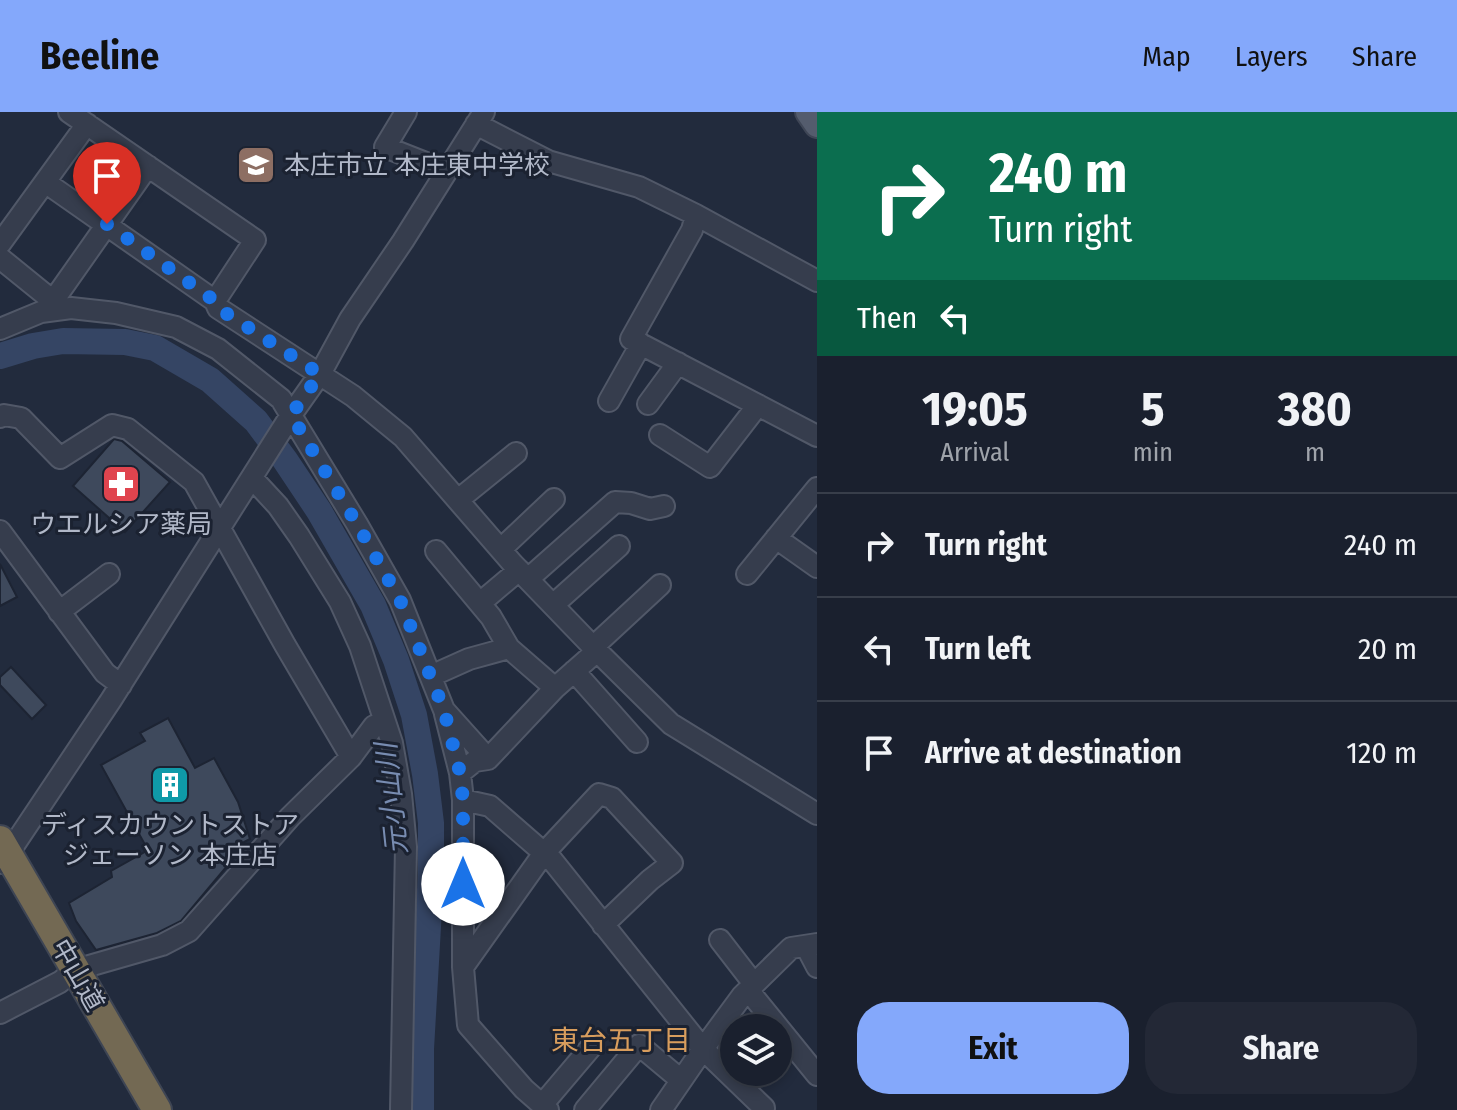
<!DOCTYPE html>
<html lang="en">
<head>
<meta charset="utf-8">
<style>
	body { margin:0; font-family:"Fira Sans Condensed","Noto Sans JP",sans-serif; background:#232836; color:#f1f3f6; height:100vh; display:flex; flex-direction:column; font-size:30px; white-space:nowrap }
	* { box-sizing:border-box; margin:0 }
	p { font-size:26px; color:#9fa3aa }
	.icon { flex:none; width:44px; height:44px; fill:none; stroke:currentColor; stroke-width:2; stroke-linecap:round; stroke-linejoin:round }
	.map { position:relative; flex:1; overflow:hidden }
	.details { display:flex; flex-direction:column; background:#1a202e; width:640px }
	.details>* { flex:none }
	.hud { background:#0b6e4f; color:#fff; overflow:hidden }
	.fabs { position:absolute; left:720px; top:902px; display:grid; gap:16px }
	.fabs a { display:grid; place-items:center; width:72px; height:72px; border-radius:50%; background:#1a202e; box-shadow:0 4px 12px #0003,0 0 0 2px #383e4a; font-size:40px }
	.pin { position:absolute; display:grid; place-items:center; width:68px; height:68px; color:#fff; margin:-82px -34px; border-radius:50% 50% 50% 0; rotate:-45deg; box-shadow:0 0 8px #0007 }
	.pin .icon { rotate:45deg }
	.me { position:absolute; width:88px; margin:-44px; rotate:0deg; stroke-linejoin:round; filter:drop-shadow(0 0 6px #0008) }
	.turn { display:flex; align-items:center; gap:28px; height:168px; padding:0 40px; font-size:36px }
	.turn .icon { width:104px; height:104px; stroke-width:2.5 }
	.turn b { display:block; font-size:56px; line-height:68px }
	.then { display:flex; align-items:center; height:76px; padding:0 40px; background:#0003; gap:16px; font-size:30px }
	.eta { display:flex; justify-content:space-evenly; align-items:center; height:136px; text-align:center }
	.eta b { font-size:48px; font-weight:700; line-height:56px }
	.button { display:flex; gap:16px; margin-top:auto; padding:16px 40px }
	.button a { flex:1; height:92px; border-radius:32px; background:#84a8fb; color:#111; font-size:32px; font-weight:700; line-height:92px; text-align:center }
	.button a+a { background:#232836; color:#f1f3f6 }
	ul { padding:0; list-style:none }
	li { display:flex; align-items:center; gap:24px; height:104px; padding:0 40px; border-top:2px solid #383e4a }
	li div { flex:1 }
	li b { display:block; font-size:30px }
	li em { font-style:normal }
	header { display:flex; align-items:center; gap:48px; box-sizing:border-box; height:112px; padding:0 40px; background:#84a8fb; color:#111 }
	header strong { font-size:38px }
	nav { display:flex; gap:44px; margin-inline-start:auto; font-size:28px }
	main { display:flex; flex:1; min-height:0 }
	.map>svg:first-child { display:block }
</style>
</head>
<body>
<header>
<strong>Beeline</strong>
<nav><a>Map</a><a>Layers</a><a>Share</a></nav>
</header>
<main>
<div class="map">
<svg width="817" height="998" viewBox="0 0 817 998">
	<rect width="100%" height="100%" fill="#222b3d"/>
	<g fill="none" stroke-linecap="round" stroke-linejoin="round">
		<!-- river -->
		<path stroke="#354564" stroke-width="26" d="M0 244 33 234 63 229 125 230 155 236 210 268 256 309 285 348 319 399 373 493 396 548 414 603 425 662 431 711V762L421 937V998"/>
	</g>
	<!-- building -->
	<path fill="#3e495c" stroke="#1d2433" stroke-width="2" d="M114 327 122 329 170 370 125 420 73 374Z
		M0 452 17 485 0 494Z
		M11 555 46 593 32 607 0 573V565Z
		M168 606 195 656 214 646 238 690 250 727 229 738 233 747 181 809 157 821 96 838 76 809 69 791 112 765 111 759 148 738 101 653 145 629 140 621Z"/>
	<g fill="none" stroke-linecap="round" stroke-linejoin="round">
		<defs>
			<path id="minor" d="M69 0 255 128 215 189
				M406 0 385 35 446 59
				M476 12 548 49 639 75 696 103 817 169
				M45 70 215 189 218 196 353 284 403 325 513 452 597 539 671 612 817 702
				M696 103 692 118 631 227 817 324
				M0 132 87 12
				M0 146 53 189 148 54
				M0 217 41 200 71 196 116 201 176 215 218 237 281 287 357 412 400 488 444 598 488 647
				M609 289 641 232
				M648 292 678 251
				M0 305 4 303 21 306 60 346 112 313 128 317 194 370 285 533 351 645 290 705 189 819 162 833 75 858 60 870 0 901
				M660 323 710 355 758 293
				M252 366 278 394 299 424 340 490 360 534 392 631 401 682 406 735 401 998
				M458 388 516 341
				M0 419 105 561 121 573
				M776 426 817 455
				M501 437 554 387
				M436 439 491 505 509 536
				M747 462 817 376
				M528 467 615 390 631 391 650 397 664 394
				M480 491 519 458
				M553 493 619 434
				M59 500 109 462
				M593 535 660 473
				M597 539 555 576 488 647 475 649 460 661 463 688 490 694 552 748 703 937 661 998
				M574 559 637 630
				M431 564 469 547 509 536 555 576
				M445 602 460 661
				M351 645 374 614 385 610
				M463 688V855L468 913 524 977 548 998
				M2 751 111 588 291 303 320 262 350 207 403 129 484 0
				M720 828 754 872
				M806 834 817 855
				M463 855 544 741 599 682 612 686 672 751 650 768 603 813
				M748 878 817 963
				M542 993 592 934
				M764 996 703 937 742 884 791 836 817 832
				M585 998 639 933 681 968"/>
			<path id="major" d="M808 0 817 13"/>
			<path id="highway" d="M0 728 157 998"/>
		</defs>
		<!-- minor casing -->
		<use href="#minor" stroke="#515868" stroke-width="24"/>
		<!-- major casing -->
		<use href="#major" stroke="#3f4656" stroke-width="28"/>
		<!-- highway casing -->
		<use href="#highway" stroke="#3e4554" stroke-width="32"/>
		<!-- minor -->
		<use href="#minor" stroke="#363d4d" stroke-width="20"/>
		<!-- major -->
		<use href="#major" stroke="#545c6d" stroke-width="24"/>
		<!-- highway -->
		<use href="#highway" stroke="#736953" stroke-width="28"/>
	</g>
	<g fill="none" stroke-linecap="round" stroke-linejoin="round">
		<!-- route -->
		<path stroke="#1a73e8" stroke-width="14" stroke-dasharray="0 25.2" d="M107 112 215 189 218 196 320 262 291 303 357 412 400 488 444 598 460 661 463 688V772"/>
	</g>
	<!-- icons -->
	<defs>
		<symbol id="school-square" viewBox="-11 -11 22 22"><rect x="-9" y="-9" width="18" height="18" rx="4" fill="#8d6e63" stroke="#1b2231"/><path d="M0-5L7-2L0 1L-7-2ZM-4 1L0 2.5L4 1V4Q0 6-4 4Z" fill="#fff"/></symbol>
		<symbol id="pharmacy-square" viewBox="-11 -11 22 22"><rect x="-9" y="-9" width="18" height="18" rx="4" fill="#e0444e" stroke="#1b2231"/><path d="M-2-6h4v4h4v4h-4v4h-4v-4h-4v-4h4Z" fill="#fff"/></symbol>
		<symbol id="building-square" viewBox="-11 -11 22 22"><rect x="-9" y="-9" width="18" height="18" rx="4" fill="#0f9aa8" stroke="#1b2231"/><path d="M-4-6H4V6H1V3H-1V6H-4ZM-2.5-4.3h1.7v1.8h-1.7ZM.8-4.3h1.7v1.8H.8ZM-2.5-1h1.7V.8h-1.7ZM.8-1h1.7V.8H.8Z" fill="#fff"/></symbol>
	</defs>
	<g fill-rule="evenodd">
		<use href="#school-square" x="234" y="31" width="44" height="44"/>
		<use href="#pharmacy-square" x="99" y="350" width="44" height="44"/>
		<use href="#building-square" x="148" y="651" width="44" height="44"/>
	</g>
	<g text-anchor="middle" stroke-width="6" stroke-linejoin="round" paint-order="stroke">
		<!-- poi labels -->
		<g font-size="26" fill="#b1b8c8" stroke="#1b2231">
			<text x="284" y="62" text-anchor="start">本庄市立 本庄東中学校</text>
			<text x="121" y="421">ウエルシア薬局</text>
			<text x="170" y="722">ディスカウントストア<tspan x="170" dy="30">ジェーソン 本庄店</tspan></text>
		</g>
		<!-- street labels -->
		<g font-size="26" fill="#b1b8c8" stroke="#1b2231">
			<text transform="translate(78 863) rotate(60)" y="9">中山道</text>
		</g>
		<!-- water labels -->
		<g font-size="28" font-style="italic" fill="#788cb1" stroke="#1b2231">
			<text transform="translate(391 687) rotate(-96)" y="10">元小山川</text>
		</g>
		<!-- neighbourhood labels -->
		<g font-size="28" fill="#d89d5d" stroke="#1b2231">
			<text x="621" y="938">東台五丁目</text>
		</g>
	</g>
</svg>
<div class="fabs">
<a><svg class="icon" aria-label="layers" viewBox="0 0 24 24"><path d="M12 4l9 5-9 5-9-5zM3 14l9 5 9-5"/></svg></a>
</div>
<div class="pin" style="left:107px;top:112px;background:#d93025"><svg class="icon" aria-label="arrive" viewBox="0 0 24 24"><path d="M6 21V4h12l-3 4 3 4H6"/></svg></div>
<svg class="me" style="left:463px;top:772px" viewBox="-20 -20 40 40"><circle r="19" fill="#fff"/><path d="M0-13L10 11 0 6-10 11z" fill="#1a73e8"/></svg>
</div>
<section class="details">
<div class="hud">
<div class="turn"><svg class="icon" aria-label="right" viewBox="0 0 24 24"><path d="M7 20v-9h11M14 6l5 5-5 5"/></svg><div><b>240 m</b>Turn right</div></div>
<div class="then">Then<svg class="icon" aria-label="left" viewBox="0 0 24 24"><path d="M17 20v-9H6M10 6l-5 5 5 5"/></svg></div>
</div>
<div class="eta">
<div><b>19:05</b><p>Arrival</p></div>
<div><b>5</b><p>min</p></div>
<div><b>380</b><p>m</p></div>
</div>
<ul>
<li><svg class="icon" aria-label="right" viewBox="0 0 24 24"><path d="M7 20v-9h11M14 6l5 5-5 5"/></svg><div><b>Turn right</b></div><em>240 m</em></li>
<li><svg class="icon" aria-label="left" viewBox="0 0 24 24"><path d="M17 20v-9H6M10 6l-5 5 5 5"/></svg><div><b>Turn left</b></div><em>20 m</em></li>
<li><svg class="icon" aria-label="arrive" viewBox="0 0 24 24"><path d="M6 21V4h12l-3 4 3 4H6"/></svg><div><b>Arrive at destination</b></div><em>120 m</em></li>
</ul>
<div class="button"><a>Exit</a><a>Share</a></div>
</section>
</main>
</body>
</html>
